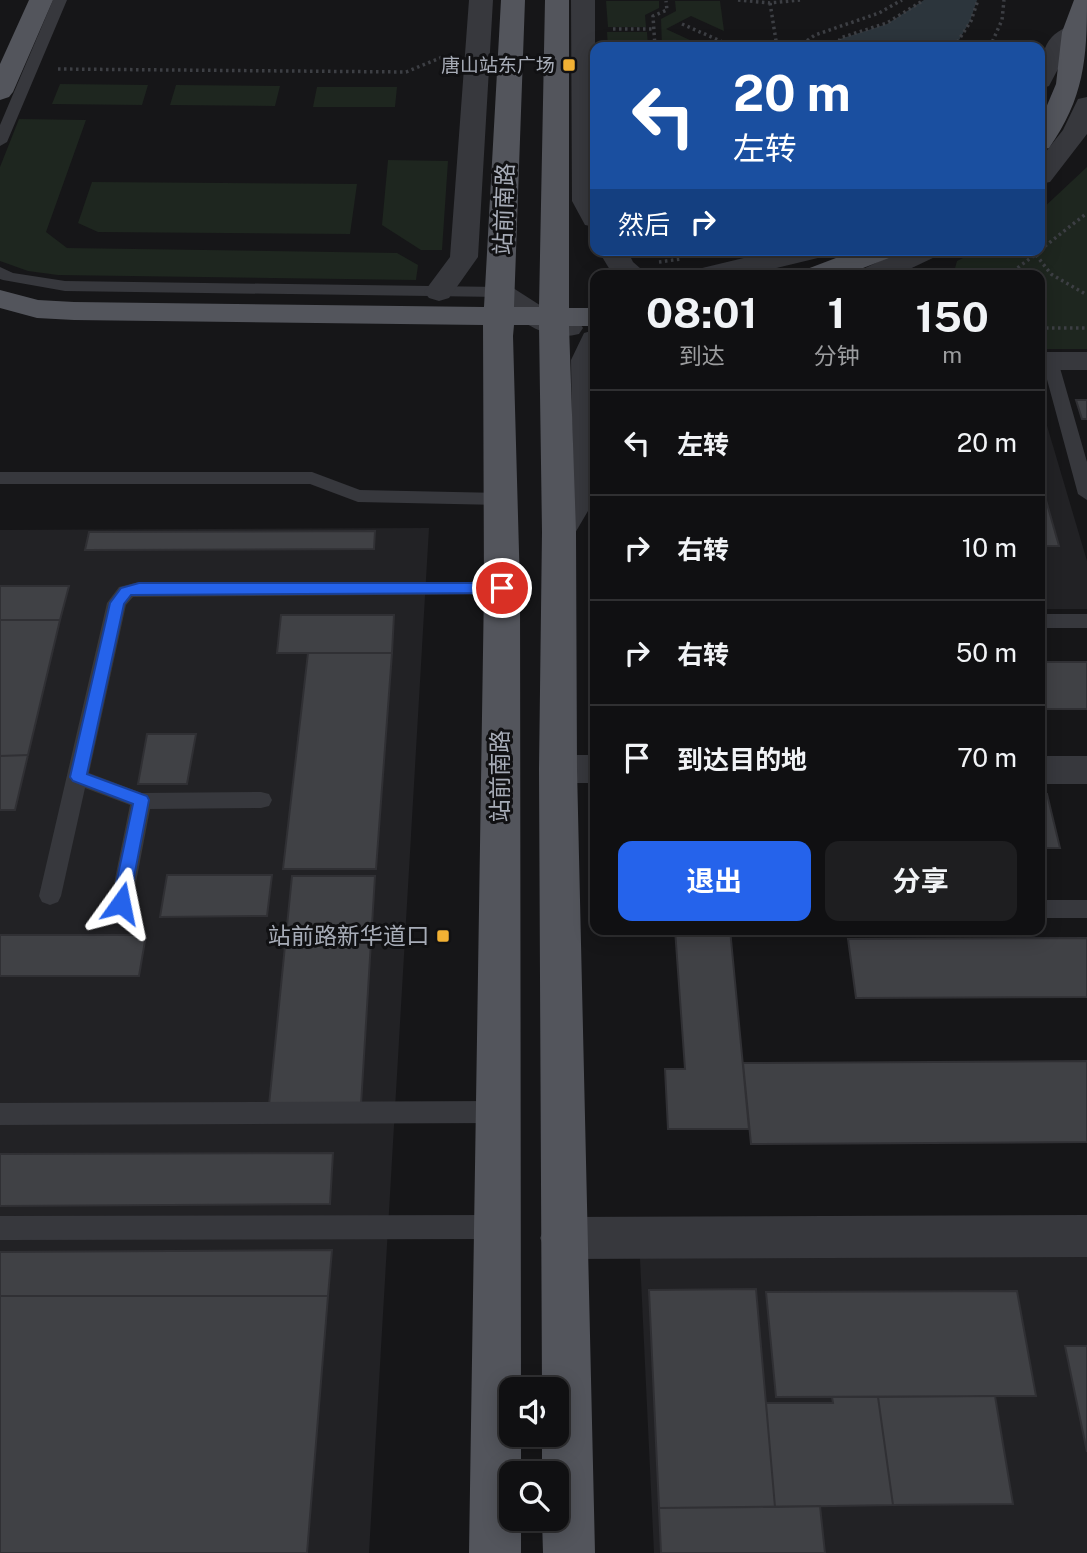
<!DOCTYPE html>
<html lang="zh">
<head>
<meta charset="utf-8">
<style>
	body { margin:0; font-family:"Public Sans","Noto Sans SC",sans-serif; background:#1e1e20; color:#f1f3f6; height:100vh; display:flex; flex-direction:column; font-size:26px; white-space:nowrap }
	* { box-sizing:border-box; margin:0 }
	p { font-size:23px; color:#9c9d9f }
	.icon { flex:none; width:38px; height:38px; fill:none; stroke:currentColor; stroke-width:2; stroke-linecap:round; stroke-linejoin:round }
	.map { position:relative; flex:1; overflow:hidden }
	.sheet { position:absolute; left:590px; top:270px; width:455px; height:665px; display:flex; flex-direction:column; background:#101012; border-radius:14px; box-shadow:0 4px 18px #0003,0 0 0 2px #303032 }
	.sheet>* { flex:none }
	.top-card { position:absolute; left:590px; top:42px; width:455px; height:214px; border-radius:14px; box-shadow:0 4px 18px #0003,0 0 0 2px #303032; background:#1a4fa0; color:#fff; overflow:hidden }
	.controls { position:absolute; left:499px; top:1377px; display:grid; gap:14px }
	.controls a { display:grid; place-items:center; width:70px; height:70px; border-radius:14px; background:#101012; box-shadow:0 4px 18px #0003,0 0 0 2px #303032; font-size:35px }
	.pin { position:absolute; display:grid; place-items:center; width:60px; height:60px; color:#fff; margin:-30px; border:4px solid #fff; border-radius:50%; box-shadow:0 2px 7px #0007 }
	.me { position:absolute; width:77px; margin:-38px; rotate:12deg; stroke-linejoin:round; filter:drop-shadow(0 0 5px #0008) }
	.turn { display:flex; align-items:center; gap:24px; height:147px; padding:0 28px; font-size:32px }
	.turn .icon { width:91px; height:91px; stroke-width:2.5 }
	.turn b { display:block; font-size:49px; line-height:60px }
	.then { display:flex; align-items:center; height:66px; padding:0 28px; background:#0003; gap:14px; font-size:26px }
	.eta { display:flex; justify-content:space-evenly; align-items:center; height:119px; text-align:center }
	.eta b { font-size:42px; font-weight:700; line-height:49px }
	.cta { display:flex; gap:14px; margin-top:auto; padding:14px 28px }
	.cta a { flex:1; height:80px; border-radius:14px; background:#2563eb; color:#fff; font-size:28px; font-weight:700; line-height:80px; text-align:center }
	.cta a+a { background:#1e1e20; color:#f1f3f6 }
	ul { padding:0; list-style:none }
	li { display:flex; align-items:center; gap:21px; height:105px; padding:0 28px; border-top:2px solid #303032 }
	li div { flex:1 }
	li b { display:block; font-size:26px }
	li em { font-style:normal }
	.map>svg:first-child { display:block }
</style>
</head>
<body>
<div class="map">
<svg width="1087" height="1553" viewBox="0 0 1087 1553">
	<rect width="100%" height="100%" fill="#161618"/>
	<!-- built -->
	<path fill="#222225" d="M1040 402 1087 561V609H1040Z
		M429 528 369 1553H0V530Z
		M1087 1236V1553H654L639 1238Z"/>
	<!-- green -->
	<path fill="#1e261f" d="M606 1H659V8L645 15 646 27H608Z
		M675 1H720L724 31 691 16 666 29 705 47H662L661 19 676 11Z
		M607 32H647L648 47H608Z
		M60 84 148 85 142 105 52 104Z
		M176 85 280 86 275 106 170 105Z
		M317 87H397L395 107H313Z
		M19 119 86 120 46 232 67 248 397 253 418 265 416 280 58 275 28 271 0 261V167Z
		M388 160 448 161 442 250H421L382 225Z
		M1087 167V349H1040V275H953L957 261 979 250H1040V211Z
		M92 182 357 184 350 234 98 232 78 223Z"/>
	<!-- water -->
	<path fill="#2c353c" d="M924 0H977L970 21 955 47H839L840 39 887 24Z"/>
	<!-- building -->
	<path fill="#404145" stroke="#303034" stroke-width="2" d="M1076 400H1087V419H1082Z
		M1040 479 1059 546H1040Z
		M375 531 374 549 85 550 89 532Z
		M0 586H69L60 620H0Z
		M281 615H394L392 653H277Z
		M0 620H60L28 755 0 756Z
		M308 653H392L376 869H283Z
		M1040 662H1087V709H1040Z
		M147 734H196L187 784H138Z
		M28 755 15 810H0V756Z
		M1040 794H1047L1060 848H1040Z
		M167 875H272L267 916 160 917Z
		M292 876H375L361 1105H269Z
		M675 929H730L749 1129H668L665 1069H685Z
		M0 935H146L139 976H0Z
		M1087 938V997L856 998 848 939Z
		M1087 1061V1142L751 1144 743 1063Z
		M333 1153 330 1204 0 1206V1154Z
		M332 1250 328 1296H0V1252Z
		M756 1289 775 1507 659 1508 649 1290Z
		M1017 1291 1036 1396 776 1397 766 1292Z
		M0 1296H328L307 1553H0Z
		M1065 1346H1087V1452Z
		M995 1396 1013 1504 893 1505 878 1397Z
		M832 1397H878L893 1505 775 1507 766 1403H833Z
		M820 1506 825 1553H661L659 1508Z"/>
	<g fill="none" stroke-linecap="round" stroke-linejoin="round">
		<!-- path -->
		<path stroke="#3d3f44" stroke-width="3.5" stroke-dasharray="2.5 3.5" stroke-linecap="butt" d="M738 0 770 3 800 0
			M770 3 777 47
			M682 24 734 47
			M613 29H654
			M655 47 653 16 667 10 666 1
			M809 47 808 40 815 35 879 13 902 0
			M838 47 840 38 887 23 924 0
			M954 47 971 21 978 0
			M990 47 1002 20 1004 0
			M58 69 406 72 445 56
			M1040 250 1087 213
			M1036 255 1051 274 1087 295
			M659 262 681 259
			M1008 275 1036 254
			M1040 328H1087"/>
		<!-- service -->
		<path fill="#37383d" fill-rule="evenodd" d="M53 0H67L7 142 0 146V125Z
			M0 267 13 273 65 281 500 287 508 292 500 297 65 291 3 280 0 279Z
			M1050 356 1058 361 1087 462V500L1078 494 1042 361Z
			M0 472H312L360 490 501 493 510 499 501 505 358 502 310 484H0Z
			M139 582H502L512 588 502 594 133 597 126 605 89 773 142 793 261 792 269 794 272 800 269 806 261 808 150 809 132 903 129 909 121 912 113 909 110 903 130 805 85 788 61 896 58 902 50 905 42 902 39 896 107 603 119 587Z
			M1040 614H1087V628H1040Z
			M1040 900H1087V918H1040Z
			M498 1101 507 1105 510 1112 507 1119 498 1123 0 1125V1103Z
			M498 1215 507 1219 511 1227 507 1235 498 1239 0 1240V1216Z"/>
		<!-- minor -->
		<path fill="#37383d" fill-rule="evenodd" d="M469 0H493L478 257 449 298 439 301 429 298 424 292 450 257Z
			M571 0H595V227L585 225 572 201Z
			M1074 25 1083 27 1086 32 1068 50 1049 86 1040 89C1040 60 1041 33 1074 25Z
			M1087 97V134L1050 182 1040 184V159L1063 130 1078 99Z
			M598 250H627L633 262 648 275H613Z
			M777 250H830L826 256 747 275H694L698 269Z
			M903 250H941L937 256 897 275H859L863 269Z
			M500 283 510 286 560 318 579 322 583 328 579 334C544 343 517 317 490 298L485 292 490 286Z
			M595 330V499L571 540 559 543 547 540 542 532 573 479 571 360 584 333Z
			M1040 352H1087V370H1040Z
			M558 755H595V783H558L544 779 539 769 544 759Z
			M1040 756H1087V784H1040Z
			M1087 1215V1257L564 1259 547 1253 540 1238 547 1223 564 1217Z"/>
		<!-- primary -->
		<path fill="#53555c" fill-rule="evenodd" d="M29 0H53L13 92 9 97 0 100V64Z
			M501 0H525L514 307H539L545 0H569V308H595V326H569L576 532 577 769 595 1553H543L542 1519H556V1474H542V1435H556V1390H542L539 769 542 532 539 325H514L513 336 520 588 521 1390H511V1435H521V1474H511V1519H521V1553H469L484 588 483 325 74 320 37 318 0 308V290L38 300 74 302 484 307Z
			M1074 0H1087C1087 59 1084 98 1049 148L1040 150V122L1056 84 1062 32Z
			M857 250H898L894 256 845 275H803L807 269Z"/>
	</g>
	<!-- route -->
	<path fill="#2563eb" stroke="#184099" stroke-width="2" d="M139 583H502L509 588 502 593 131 595 124 604 87 774 147 796 149 800 129 903 121 909 112 903 133 804 73 781 70 777 110 603 121 588Z"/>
	<!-- markers -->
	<g fill="#f2b134" stroke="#111113" stroke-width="2.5">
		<rect x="562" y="58" width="14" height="14" rx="3.5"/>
		<rect x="436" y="929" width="14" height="14" rx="3.5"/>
	</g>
	<g text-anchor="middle" stroke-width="6" stroke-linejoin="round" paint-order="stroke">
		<!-- far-poi labels -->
		<g font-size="19" fill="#a8adb8" stroke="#111113" text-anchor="end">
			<text x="555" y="72">唐山站东广场</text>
		</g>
		<!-- street labels -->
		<g font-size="23" fill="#a8adb8" stroke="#111113">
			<text transform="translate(504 209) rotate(-88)" y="8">站前南路</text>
			<text transform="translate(500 776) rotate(-90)" y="8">站前南路</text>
		</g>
		<!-- poi labels -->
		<g font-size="23" fill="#a8adb8" stroke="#111113" text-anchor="end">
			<text x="429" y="944">站前路新华道口</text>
		</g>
	</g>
</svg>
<div class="controls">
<a><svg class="icon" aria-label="sound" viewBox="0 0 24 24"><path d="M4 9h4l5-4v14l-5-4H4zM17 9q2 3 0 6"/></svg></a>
<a><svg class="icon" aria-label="search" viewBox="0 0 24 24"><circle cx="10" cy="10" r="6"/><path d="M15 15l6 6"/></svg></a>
</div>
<div class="pin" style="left:502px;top:588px;background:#d93025"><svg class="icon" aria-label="arrive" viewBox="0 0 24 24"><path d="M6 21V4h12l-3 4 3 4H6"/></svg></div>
<svg class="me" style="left:121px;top:903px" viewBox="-20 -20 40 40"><path d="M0-17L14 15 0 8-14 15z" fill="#2563eb" stroke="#fff" stroke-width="4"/></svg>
<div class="top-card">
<div class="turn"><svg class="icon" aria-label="left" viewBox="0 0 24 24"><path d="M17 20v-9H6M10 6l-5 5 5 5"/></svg><div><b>20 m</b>左转</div></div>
<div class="then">然后<svg class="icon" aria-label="right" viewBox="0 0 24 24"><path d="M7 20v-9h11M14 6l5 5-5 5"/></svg></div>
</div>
<section class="sheet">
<div class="eta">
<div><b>08:01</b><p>到达</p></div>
<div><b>1</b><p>分钟</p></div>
<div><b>150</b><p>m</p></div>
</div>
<ul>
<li><svg class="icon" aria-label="left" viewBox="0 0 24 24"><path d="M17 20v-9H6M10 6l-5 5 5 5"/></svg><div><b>左转</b></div><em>20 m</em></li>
<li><svg class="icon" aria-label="right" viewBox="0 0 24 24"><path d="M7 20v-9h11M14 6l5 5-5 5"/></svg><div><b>右转</b></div><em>10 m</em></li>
<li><svg class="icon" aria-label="right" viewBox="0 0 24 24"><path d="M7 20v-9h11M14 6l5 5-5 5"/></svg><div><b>右转</b></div><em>50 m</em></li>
<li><svg class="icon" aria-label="arrive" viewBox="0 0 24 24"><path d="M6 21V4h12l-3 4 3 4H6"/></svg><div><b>到达目的地</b></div><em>70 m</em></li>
</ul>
<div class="cta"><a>退出</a><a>分享</a></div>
</section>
</div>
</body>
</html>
